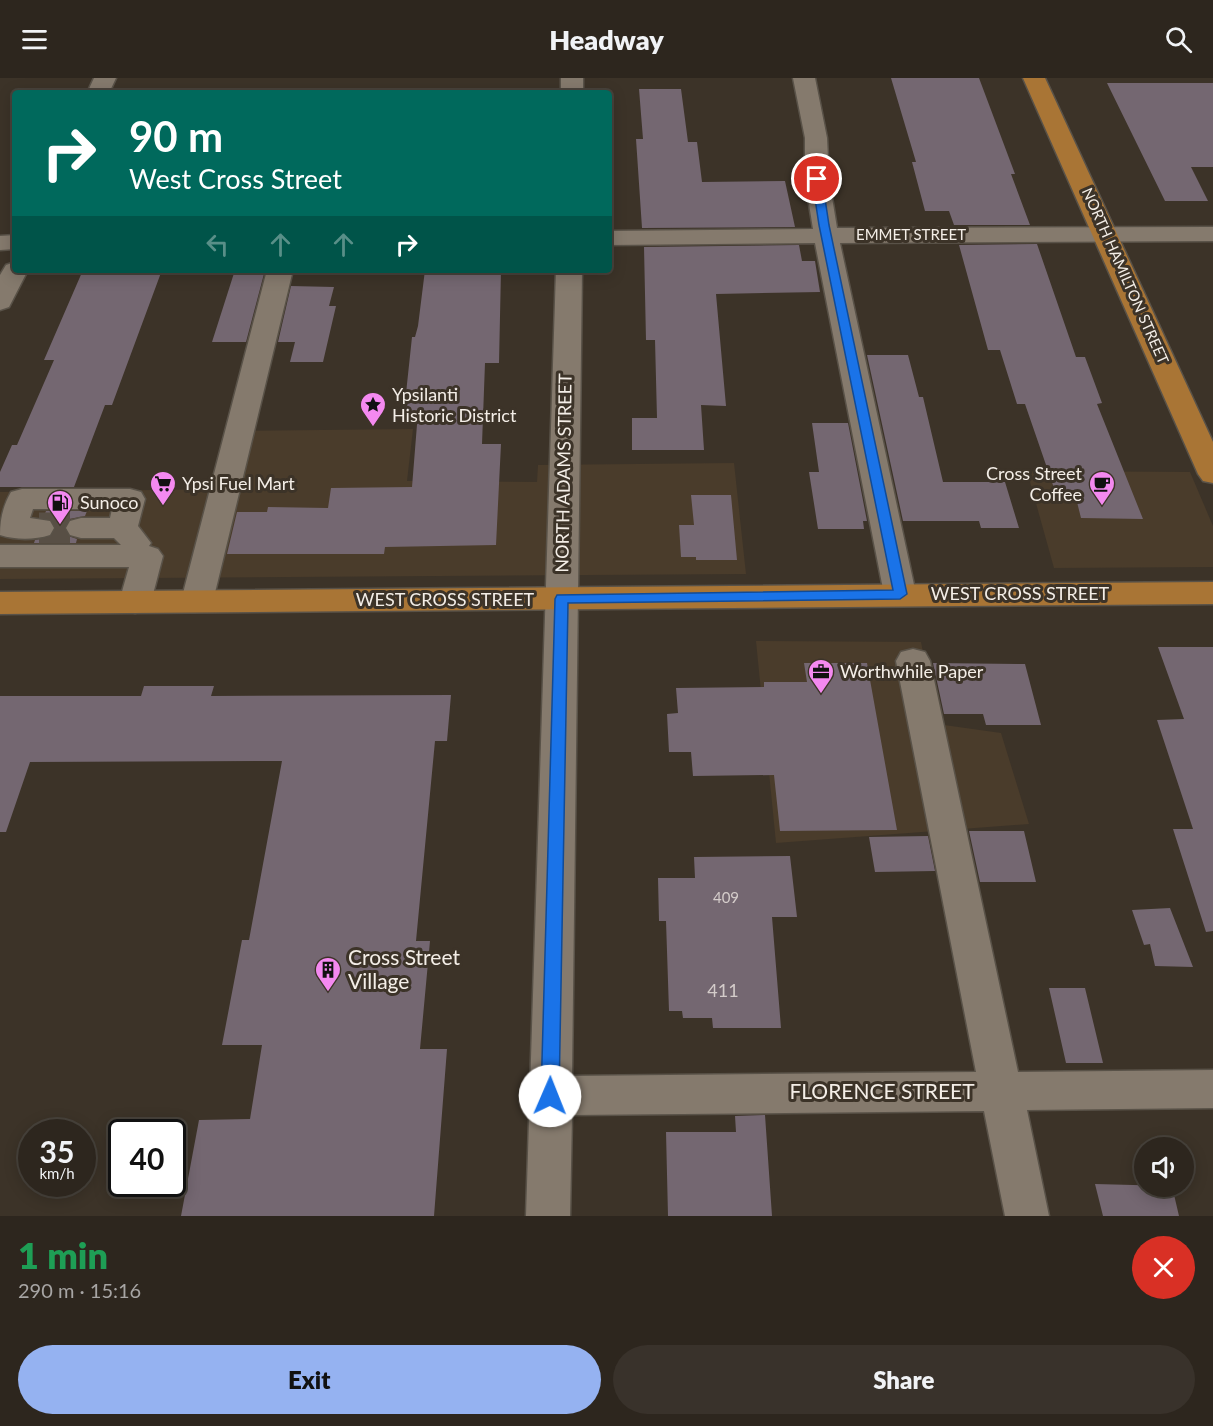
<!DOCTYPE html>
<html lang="en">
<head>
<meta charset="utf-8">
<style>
	body { margin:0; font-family:Lato,sans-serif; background:#39322b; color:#f1f3f6; height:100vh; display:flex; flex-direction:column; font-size:22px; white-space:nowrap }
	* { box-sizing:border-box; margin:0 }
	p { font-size:20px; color:#a7a5a4 }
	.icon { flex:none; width:33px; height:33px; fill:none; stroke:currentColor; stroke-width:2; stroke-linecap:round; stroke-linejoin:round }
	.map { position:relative; height:1138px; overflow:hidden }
	.details { display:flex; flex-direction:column; background:#2d261e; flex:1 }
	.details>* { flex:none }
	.banner { position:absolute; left:12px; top:12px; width:600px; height:183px; border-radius:6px; box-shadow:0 3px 15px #0003,0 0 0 2px #48433c; background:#00695c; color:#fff; overflow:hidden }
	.controls { position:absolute; left:1134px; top:1059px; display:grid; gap:12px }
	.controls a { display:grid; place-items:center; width:60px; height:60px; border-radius:50%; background:#2d261e; box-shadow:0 3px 15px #0003,0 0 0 2px #48433c; font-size:30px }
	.speed { position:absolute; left:18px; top:1041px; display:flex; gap:12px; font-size:30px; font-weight:700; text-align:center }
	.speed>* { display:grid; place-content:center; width:78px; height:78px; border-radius:50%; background:#2d261e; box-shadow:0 3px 15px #0003,0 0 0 2px #48433c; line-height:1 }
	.speed small { font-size:15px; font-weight:400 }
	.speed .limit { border:3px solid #111; border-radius:9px; background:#fff; color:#111 }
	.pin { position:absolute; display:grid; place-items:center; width:51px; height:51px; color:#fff; margin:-26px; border:3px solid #fff; border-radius:50%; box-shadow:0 2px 6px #0007 }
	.me { position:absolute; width:66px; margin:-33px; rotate:1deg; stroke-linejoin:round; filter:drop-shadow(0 0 4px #0008) }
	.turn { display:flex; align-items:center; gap:21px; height:126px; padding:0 18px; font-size:27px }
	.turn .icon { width:78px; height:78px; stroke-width:2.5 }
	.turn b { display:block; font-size:42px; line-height:51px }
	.lanes { display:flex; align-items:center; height:57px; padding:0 18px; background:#0003; justify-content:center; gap:30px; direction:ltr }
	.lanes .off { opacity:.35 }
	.round { display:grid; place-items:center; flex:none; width:63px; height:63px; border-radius:32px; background:#39322b }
	.headline { display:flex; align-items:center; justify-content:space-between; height:102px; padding:0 18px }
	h1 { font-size:36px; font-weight:800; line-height:45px; color:#1e9e55 }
	.primary-button { display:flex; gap:12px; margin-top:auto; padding:12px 18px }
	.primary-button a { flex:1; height:69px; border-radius:36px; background:#95b2f1; color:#111; font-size:24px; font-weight:800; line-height:69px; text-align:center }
	.primary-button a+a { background:#39322b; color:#f1f3f6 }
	header { display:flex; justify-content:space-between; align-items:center; height:78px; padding:0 18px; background:#2d261e; font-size:27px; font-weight:800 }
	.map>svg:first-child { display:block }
</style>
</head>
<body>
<header><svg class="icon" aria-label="menu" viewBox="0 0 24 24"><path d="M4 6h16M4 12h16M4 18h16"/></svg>Headway<svg class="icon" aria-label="search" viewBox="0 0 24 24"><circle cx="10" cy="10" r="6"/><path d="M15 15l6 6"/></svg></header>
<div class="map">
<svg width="1213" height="1138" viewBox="0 0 1213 1138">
	<rect width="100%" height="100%" fill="#3c3328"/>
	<!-- built -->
	<path fill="#4a3c2b" d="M413 351 407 403 537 404 538 387 734 385 746 496 0 501V414L229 411 243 353Z
		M1027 393 1190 394 1213 448V489L1054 490Z
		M756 563 921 564 937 646 1001 655 1029 746 776 765Z"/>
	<!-- building -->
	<path fill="#746771" d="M891 0H979L1015 96H1011L1030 147H954L949 133H925L912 84H916Z
		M1107 5H1213V89H1191L1208 123H1165Z
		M639 11H681L688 64H697L702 104 785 103 795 149 642 150 636 61H643Z
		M1037 166 1076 279H1085L1102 325 1097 326 1143 441 1081 440 1074 412 1055 413 1025 326H1017L1000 272H988L959 167Z
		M799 167 802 183H815L820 214 716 216 726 328 701 327 704 372H632V340H657L655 262H646L644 169Z
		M83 192H162L112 327H105L74 409H0V394L12 367H17L54 282H44Z
		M235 192H265L246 264H212Z
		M425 192H501L499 285H485L482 366H501L496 467 385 469 384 476H227L237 434H267L268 429 328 430 331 410 412 409 418 334H404L412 259H415L418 248Z
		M291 208 334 209 329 228H336L323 284H290L295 264H278Z
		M867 277H908L919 319H923L943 404H1005L1019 450H981L979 443H903Z
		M812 345H848L867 443H863L864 451H818L809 394H819Z
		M691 417H731L737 482H696V479H681L679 447H694Z
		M46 433H87L85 438 69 441 64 449 68 458 77 461 76 465H34L35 462 51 459 56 451 52 442 43 440Z
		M1158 569H1213V853L1206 854 1173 751H1193L1157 642 1184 641Z
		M804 585H867L897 752 780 753 774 697 693 698 691 674H669L667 636 678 635 676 610 764 609V604H807Z
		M933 585 1025 586 1041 647H986L983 636H944Z
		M144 608H214L211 618 451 617 447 663H435L416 863H430L420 971H447L434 1138H181L199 1042 250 1041 262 967H222L242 862H249L282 683 30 684 6 754H0V618H141Z
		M969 753H1024L1036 804H980Z
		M928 758 935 793 875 794 869 759Z
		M790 778 797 839H772L781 950H713L712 940H683L682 933H669L666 843H659L658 800H695L694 779Z
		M1170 830 1193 889 1155 888 1150 866 1144 867 1132 832Z
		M1049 910H1085L1103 985H1066Z
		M765 1037 772 1138H668L666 1054H736L735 1038Z
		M1095 1106 1172 1108 1179 1138H1103Z"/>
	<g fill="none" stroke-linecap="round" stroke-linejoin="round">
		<!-- minor-tunnel -->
		<path stroke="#584f45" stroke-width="31" stroke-dasharray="31 16" stroke-linecap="butt" d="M39 450H81"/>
		<defs>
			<path id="minor" d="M94 0H116L109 15H87Z
				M561 0H583V15H561Z
				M793 0H815L827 60 829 101 837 150 1213 149V163L840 165 916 516 911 524 900 527 889 524 884 516 815 165 609 167V153L813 151 805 101V60Z
				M15 157V171L0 172V158Z
				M15 184V192H28L9 229 0 232V197L6 187Z
				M267 192H293L213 523 208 531 197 534 186 531 181 523Z
				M556 192H582L572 998 976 994 896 583 901 574 913 571 925 574 930 583 1018 994 1213 992V1030L1027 1032 1049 1138H1005L984 1033 572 1037 570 1138H526Z
				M22 411H130L141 414 145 421 138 448 151 465 149 468 158 471 163 478 151 524 146 532 135 535 124 532 119 524 129 489H0V467H121L114 460H81L70 457 66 450 70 443 81 440H110L112 431H33L30 440 50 443 54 450 50 457C34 462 16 462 0 457 0 441 3 428 11 414Z"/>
			<path id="major" d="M1023 0H1045L1213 364V405L1203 403 1198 396Z
				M1213 504V526L0 536V514Z"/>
		</defs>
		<!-- minor casing -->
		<use href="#minor" stroke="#595248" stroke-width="3"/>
		<!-- major casing -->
		<use href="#major" stroke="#595248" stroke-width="3"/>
		<!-- minor -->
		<use href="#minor" fill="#857a6d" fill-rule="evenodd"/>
		<!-- major -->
		<use href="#major" fill="#a97535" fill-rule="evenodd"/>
	</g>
	<!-- route -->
	<path fill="#1a73e8" stroke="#114b97" stroke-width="1.5" d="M817 98 822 101 829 147 907 516 900 521 568 525 559 1018 556 1024 550 1026 544 1024 541 1018 555 521 557 517 893 512 819 147 812 101Z"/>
	<!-- icons -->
	<defs>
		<symbol id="sight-pin" viewBox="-11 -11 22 30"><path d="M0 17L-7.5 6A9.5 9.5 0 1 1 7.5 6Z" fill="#f489f0" stroke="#3c3328"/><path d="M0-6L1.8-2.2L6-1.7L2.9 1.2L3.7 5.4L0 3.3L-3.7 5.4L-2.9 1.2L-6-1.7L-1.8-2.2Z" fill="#111"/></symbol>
		<symbol id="supermarket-pin" viewBox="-11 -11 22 30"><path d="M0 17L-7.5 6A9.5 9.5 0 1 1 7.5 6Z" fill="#f489f0" stroke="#3c3328"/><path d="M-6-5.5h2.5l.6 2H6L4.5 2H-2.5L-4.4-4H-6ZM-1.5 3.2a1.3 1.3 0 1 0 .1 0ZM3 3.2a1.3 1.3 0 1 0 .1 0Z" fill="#111"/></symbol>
		<symbol id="cafe-pin" viewBox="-11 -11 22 30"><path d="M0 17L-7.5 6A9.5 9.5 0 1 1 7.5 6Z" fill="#f489f0" stroke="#3c3328"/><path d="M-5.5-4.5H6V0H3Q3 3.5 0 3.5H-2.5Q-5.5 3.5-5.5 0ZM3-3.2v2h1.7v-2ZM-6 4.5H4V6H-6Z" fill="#111"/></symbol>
		<symbol id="fuel-pin" viewBox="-11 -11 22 30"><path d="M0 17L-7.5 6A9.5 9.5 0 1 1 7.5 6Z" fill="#f489f0" stroke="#3c3328"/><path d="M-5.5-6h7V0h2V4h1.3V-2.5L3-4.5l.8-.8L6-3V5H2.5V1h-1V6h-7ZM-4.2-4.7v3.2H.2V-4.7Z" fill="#111"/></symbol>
		<symbol id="office-pin" viewBox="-11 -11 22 30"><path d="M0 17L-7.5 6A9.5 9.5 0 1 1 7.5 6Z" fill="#f489f0" stroke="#3c3328"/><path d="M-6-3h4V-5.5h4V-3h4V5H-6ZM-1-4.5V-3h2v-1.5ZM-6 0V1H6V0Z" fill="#111"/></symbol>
		<symbol id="building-pin" viewBox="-11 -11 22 30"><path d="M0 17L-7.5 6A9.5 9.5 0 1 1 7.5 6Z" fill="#f489f0" stroke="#3c3328"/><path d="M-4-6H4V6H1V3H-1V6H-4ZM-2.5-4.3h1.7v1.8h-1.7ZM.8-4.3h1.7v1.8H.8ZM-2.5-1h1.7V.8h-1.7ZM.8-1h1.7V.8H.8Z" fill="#111"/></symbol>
	</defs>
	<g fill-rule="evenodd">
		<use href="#sight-pin" x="358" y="312" width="30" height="40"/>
		<use href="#supermarket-pin" x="148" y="391" width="30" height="40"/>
		<use href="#cafe-pin" x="1087" y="391" width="30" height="40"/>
		<use href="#fuel-pin" x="45" y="410" width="30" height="40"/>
		<use href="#office-pin" x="806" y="579" width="30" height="40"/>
		<use href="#building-pin" x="313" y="877" width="30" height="40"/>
	</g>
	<g text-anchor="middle" stroke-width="6" stroke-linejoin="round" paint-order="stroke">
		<!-- far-street labels -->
		<g font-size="15" fill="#f4eee7" stroke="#3c3328">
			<text x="911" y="162">EMMET STREET</text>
			<text transform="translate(1125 198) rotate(66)" y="5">NORTH HAMILTON STREET</text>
		</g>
		<!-- number labels -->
		<g font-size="15" fill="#d4ccca">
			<text x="726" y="825">409</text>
		</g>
		<!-- poi labels -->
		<g font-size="18" fill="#f4eee7" stroke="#3c3328" text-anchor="start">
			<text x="392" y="323">Ypsilanti<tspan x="392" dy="21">Historic District</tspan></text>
			<text x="1082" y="402" text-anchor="end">Cross Street<tspan x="1082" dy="21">Coffee</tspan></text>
			<text x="182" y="412">Ypsi Fuel Mart</text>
			<text x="80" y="431">Sunoco</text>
			<text x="840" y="600">Worthwhile Paper</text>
		</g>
		<!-- street labels -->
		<g font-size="18" fill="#f4eee7" stroke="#3c3328">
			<text transform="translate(564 395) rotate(-89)" y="6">NORTH ADAMS STREET</text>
			<text x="1020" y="522">WEST CROSS STREET</text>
			<text x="445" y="528">WEST CROSS STREET</text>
		</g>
		<!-- near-number labels -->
		<g font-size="18" fill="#d4ccca">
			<text x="723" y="919">411</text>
		</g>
		<!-- near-poi labels -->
		<g font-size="21" fill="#f4eee7" stroke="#3c3328" text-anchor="start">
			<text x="348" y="887">Cross Street<tspan x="348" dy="24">Village</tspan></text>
		</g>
		<!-- near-street labels -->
		<g font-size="21" fill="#f4eee7" stroke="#3c3328">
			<text x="882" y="1021">FLORENCE STREET</text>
		</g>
	</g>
</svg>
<div class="controls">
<a><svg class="icon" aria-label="sound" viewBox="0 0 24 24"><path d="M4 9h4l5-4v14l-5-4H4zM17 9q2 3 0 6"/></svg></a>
</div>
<div class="speed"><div>35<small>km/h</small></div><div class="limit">40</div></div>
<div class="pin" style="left:817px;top:101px;background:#d93025"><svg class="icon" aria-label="arrive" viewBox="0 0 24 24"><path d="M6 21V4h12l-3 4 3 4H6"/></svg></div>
<svg class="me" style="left:550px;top:1018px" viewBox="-20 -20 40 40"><circle r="19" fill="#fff"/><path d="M0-13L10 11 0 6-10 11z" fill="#1a73e8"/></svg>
<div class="banner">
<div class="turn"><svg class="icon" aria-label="right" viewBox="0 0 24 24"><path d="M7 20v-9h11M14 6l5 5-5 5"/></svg><div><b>90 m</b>West Cross Street</div></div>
<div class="lanes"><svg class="icon off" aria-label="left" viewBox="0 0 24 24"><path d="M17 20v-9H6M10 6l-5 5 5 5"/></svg><svg class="icon off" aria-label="ahead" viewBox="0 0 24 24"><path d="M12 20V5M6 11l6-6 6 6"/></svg><svg class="icon off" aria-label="ahead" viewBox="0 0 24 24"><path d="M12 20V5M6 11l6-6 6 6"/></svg><svg class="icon" aria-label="right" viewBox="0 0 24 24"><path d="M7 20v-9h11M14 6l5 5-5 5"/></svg></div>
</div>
</div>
<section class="details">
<div class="headline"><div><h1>1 min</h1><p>290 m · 15:16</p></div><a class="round" style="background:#d93025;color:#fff"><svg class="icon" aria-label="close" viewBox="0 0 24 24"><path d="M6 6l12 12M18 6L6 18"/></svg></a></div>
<div class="primary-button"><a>Exit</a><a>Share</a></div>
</section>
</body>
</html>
